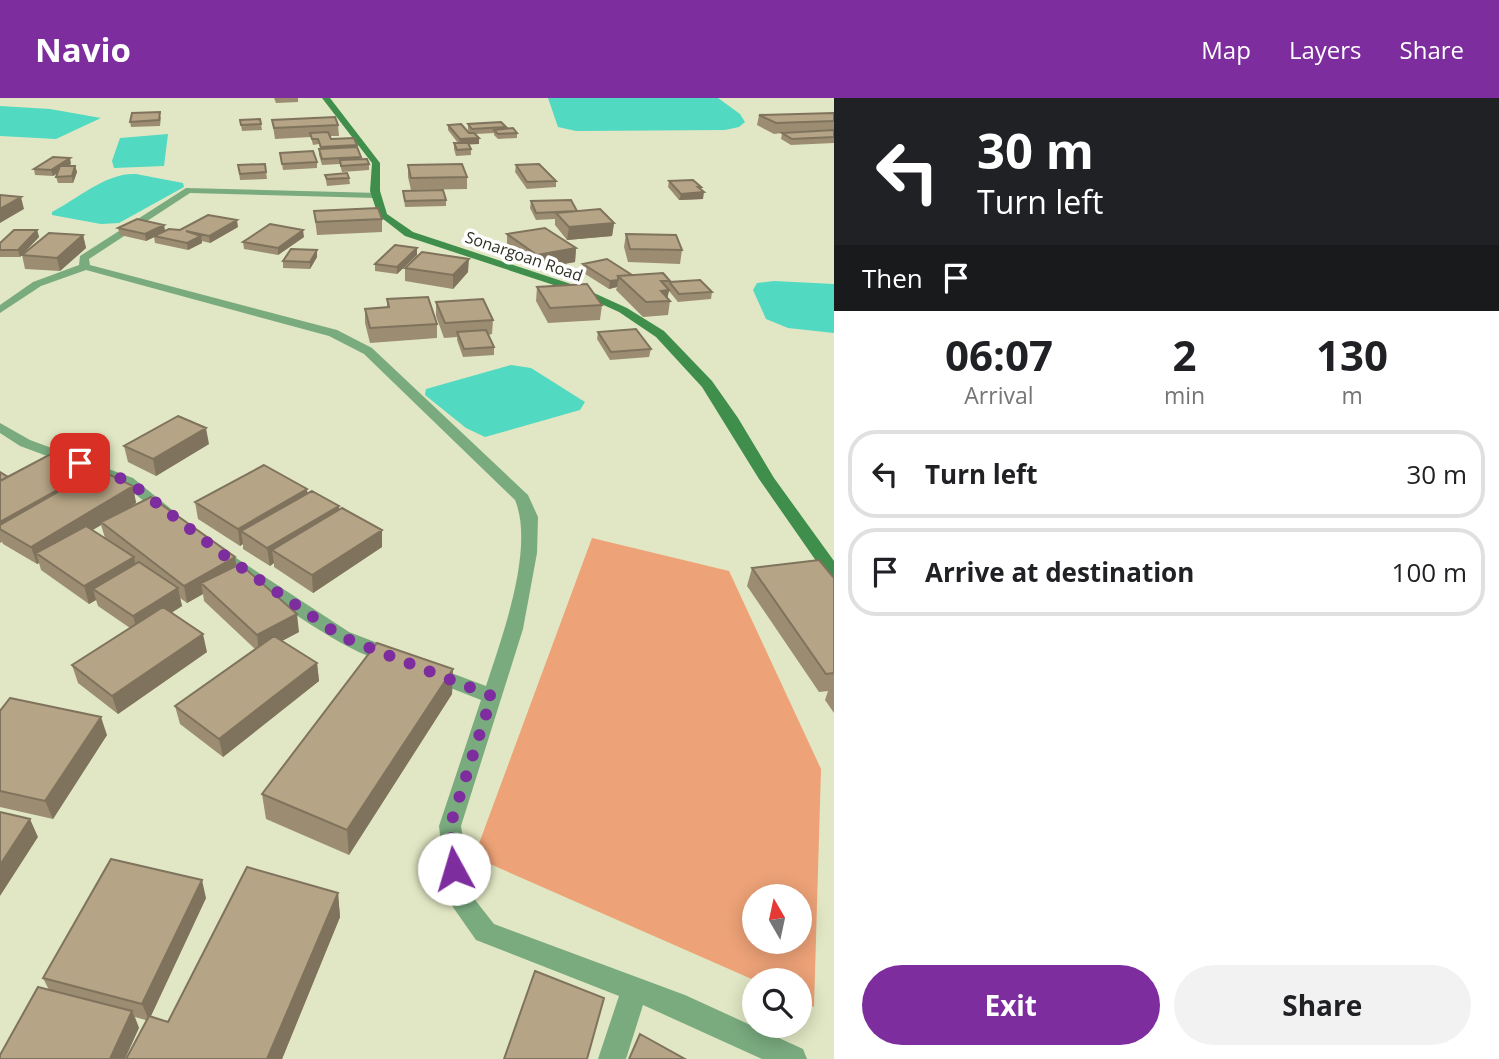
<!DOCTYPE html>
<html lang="en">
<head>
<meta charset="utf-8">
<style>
	body { margin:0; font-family:"Open Sans",sans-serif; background:#f2f2f2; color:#202124; height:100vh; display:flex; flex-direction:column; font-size:26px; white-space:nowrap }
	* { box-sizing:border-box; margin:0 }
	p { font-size:23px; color:#757577 }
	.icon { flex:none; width:38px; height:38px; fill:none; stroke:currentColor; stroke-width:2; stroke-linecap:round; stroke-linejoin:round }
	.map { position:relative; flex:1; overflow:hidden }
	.side { display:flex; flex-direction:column; background:#fff; width:665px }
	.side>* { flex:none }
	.guide { background:#202124; color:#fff; overflow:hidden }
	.needle { width:46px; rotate:351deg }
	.tools { position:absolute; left:742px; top:786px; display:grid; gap:14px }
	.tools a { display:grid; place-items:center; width:70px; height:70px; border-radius:50%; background:#fff; box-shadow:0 4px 18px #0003; font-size:35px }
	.pin { position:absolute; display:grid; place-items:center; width:60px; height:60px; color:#fff; margin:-30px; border-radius:14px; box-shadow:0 4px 10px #0006 }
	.me { position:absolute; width:77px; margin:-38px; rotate:354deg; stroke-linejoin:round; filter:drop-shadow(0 0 5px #0008) }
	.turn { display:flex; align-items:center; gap:24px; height:147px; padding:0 28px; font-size:32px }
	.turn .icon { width:91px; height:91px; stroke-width:2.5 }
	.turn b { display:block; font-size:49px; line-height:60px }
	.then { display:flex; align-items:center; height:66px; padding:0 28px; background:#0003; gap:14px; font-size:26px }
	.eta { display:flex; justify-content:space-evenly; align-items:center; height:119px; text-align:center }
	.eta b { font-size:42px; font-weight:700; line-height:49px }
	.primary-button { display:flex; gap:14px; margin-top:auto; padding:14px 28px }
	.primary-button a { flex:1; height:80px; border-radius:42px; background:#7d2d9e; color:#fff; font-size:28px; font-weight:700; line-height:80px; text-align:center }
	.primary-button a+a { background:#f2f2f2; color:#202124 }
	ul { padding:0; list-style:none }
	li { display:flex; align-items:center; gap:21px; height:88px; margin:0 14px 10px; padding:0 14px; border:4px solid #e0e0e0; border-radius:28px }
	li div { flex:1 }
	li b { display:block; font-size:26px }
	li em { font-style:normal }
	header { display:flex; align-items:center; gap:42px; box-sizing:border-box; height:98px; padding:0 35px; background:#7d2d9e; color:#fff }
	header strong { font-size:33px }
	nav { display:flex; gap:38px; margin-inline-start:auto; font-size:24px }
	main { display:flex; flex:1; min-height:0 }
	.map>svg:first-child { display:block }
</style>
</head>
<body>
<header>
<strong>Navio</strong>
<nav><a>Map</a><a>Layers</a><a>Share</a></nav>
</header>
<main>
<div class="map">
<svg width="834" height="961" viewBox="0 0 834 961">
	<rect width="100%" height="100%" fill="#e1e7c4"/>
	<!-- green -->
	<path fill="#eda277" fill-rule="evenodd" d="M592 440 729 473 821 671 814 909 800 902V882H754L474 759ZM754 798H800V844H754Z"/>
	<!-- water -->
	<path fill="#51d9c1" d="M548 0H718L740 16 745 24 739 29 725 32 576 33 558 29Z
		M0 8 50 11 101 20 56 41 0 38Z
		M168 36 164 68 114 70 112 63 120 40Z
		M136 76 183 85 184 89 119 125 101 126 52 117V114C77 101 107 74 136 76Z
		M774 183 834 186V235L788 230 766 221 753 192 757 185Z
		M511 267 531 270 585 304 580 312 485 339 466 330 425 297 426 291Z"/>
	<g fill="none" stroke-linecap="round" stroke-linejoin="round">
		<!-- minor -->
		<path fill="#7aab7f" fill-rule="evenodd" d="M186 90 379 95V99L376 100 190 95 89 161 90 167 337 232 372 250 528 397 538 419 537 455 523 531 461 728 472 798 494 826 685 897 803 951 807 961H762L643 907 626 961H598L619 898 476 842 448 802 439 728 481 602 423 579 420 574 423 569 430 567 486 588C502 539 535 450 515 402L364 256 329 238 86 172 41 188 0 215V207L33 184 79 167 80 158Z
			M0 325 30 342 133 380 176 415 174 418H162L123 386 20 348 0 335Z
			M218 448 349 534 401 554 404 559 401 564C364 574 245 480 212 457L210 453 212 449Z"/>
		<!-- secondary -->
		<path fill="#408e4c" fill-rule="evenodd" d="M322 0H330L380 65V93L387 116 413 134 583 190 627 210 664 233 712 283 738 320 774 380 834 463V482L828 480 759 381 702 289 656 239 619 214 575 194 405 138 378 117 370 93 372 65Z"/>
	</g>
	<!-- wall -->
	<path fill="#9c8d72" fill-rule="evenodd" d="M274 0H298V4L276 5Z
		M834 15V45L791 47 781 41 782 35 774 36 757 27 759 17Z
		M161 19 160 28 131 29 130 24Z
		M240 22 261 26 262 32 242 33Z
		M272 22 338 27 339 38H330L331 41 357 47 361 61 369 66V72L342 74 340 66 322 67 319 57V51H320L319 46 313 47 311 39 275 41Z
		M468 26 506 29V31L517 35V40L498 41 494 37V35L476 36 479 40V46H469L471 51V57L456 58 454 51V45H458L448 32V27L470 35 468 32Z
		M280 55 317 64V70L283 72Z
		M71 66 68 68H75L77 74 73 85H58L56 79 58 74 53 78 35 77 34 71Z
		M265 66 267 81 240 82 238 67Z
		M408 67 467 79V91L411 92 408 79Z
		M516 67 556 83V89L527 91 515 74Z
		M325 77 349 80 350 86 327 88Z
		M669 83 701 89 703 101 679 102 668 89Z
		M403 93 446 102V108L405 109Z
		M531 103 577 113 614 125 612 138 567 142 555 127V121L536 122 530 110Z
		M314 113 382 121V134L317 137Z
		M164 127 165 133 238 129 210 145 202 143V145L188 152 155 145 154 139 146 143 120 137 118 130Z
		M37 132 39 139 20 159H0V145Z
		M507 136 576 150 575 164 535 171 507 149Z
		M626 136 682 152 680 166 628 164 624 149Z
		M83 137 86 150 60 173 25 171 22 157Z
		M304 139 278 157 244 151 243 144Z
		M417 157 397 176 375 173V166Z
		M317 159 310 171 283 170V163Z
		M583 166 632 177 663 175 670 184 712 194 711 201 678 204 669 193 667 200 670 203 668 217 643 219 616 192 617 189 609 191 582 174Z
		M405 170 468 174 453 191 405 183Z
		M537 189 602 207 600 222 548 225 536 203Z
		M387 201 437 226V240L370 245 365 225V211L387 209Z
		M436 204 493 222 492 236 488 237 494 249V257L463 259 457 242V239L444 240 436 218Z
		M598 234 651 251 649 259 610 262 597 241Z
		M209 346 156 378 128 364 124 348Z
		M101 373 133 388 136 405 124 413 235 459 237 468 299 534 282 543 317 565 319 583 223 659 180 626 175 608 255 551 204 503 203 496 187 505 180 500 182 508 171 515 207 554 118 616 78 585 72 567 130 530 98 508 96 502 89 506 41 472 39 465 37 466 3 446 2 444 0 445V374L8 379ZM101 427 105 440 92 432Z
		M308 395 339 411 382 449 313 495 274 469V465L270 468 243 451V446L240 448 198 421 195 404Z
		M752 470 834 480V615L825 602 828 593 819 594 747 488Z
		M453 571 452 596 349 757 266 721 262 696Z
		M0 613 107 637 53 721 0 709Z
		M338 795 340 819 282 961 135 919 139 930 49 892 43 880 206 800 151 918 168 924Z"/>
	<!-- shaded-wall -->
	<path fill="#7f735d" d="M479 40V46L459 47 460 41Z
		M70 60 71 66 53 78 51 72Z
		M75 68 77 74 73 85 72 78Z
		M704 94 703 101 679 102 681 96Z
		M21 99 24 111 0 125V111Z
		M237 122 238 129 210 145 209 138Z
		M614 125 612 138 567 142 569 129Z
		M164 127 165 134 146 143 145 136Z
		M37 132 39 139 20 159 18 152Z
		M303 132 304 139 278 157V150Z
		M83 137 86 150 60 173 57 160Z
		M201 138 202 145 188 152 187 145Z
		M417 150V157L397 176V169Z
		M576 150 575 164 535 171 537 157Z
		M317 152V159L310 171V164Z
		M469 161 468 174 453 191V177Z
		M618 182 617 189 609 191 610 183Z
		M669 192 667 203 661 193Z
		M206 330 209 346 156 378 153 361Z
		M100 368 104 385 0 431V424Z
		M133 388 136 405 103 426 101 424V427L45 461 36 455 39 465 37 466 31 449Z
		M307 391 309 408 241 433 243 446 240 448 238 431Z
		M339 408 340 425 272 452 274 465 270 468 267 450Z
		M382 432V449L313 495 312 477Z
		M134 459 138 477 93 491 96 502 89 506 84 488Z
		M235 459 238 477 201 485 203 496 187 505 184 488Z
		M178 490 182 508 138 536 133 518Z
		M297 516 299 534 259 555 257 537Z
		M203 536 207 554 118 616 112 598Z
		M317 565 319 583 223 659 219 641Z
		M453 571 452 596 349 757 347 732Z
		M101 619 107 637 53 721 45 703Z
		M30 721 38 739 0 798V767Z
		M202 782 206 800 149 922 142 906Z
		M338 795 340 819 282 961H267Z
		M132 913 139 930 125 961H110Z"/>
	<!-- building -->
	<path fill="#b5a485" stroke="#7f735d" stroke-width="2" d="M160 14 159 22 130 24 132 15Z
		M834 15V23L776 25 759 17Z
		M335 19 338 27 274 30 272 22Z
		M260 21 261 26 241 27 240 22Z
		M501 24 506 29 472 31 468 26Z
		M461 26 469 35H474L479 40 460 41 448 27Z
		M513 30 517 35 498 36 494 32Z
		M834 32V39L792 41 782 35Z
		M328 34 331 41 354 40 357 47 321 49 318 41H312L310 35Z
		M454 45H468L471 51 457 52Z
		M357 49 361 59 322 61 319 51Z
		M313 53 317 64 282 66 280 55Z
		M53 59 70 60 51 72 34 71Z
		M367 61 369 66 341 68 340 62Z
		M265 66 266 74 240 76 238 67Z
		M462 66 467 79 411 80 408 67Z
		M539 66 556 83 527 84 516 67Z
		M60 68H75L72 78 56 79Z
		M347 75 349 80 327 81 325 77Z
		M693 82 701 89H698L704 94 681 96 669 83Z
		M443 92 446 102 405 103 403 93Z
		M0 97 21 99 0 111Z
		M571 102 577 113 536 115 531 103Z
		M378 110 382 121 316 124 314 113Z
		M600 111 614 125 569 129 556 115Z
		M208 117 237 122 209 138 186 133 201 138 187 145 154 138 169 131 180 132Z
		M137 121 164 127 145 136 118 130Z
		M270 126 303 132 278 150 243 144Z
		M545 130 576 150 537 157 507 136Z
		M14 132H37L18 152H0V145Z
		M49 135 83 137 57 160 22 157Z
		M626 136 676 137 682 152 630 151Z
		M395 147 417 150 397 169 375 166Z
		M291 151 317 152 310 164 283 163Z
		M422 154 469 161 453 177 405 170Z
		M607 161 632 177 618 178V182L610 183 583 166Z
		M663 175 670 183H661L669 192 661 193 670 203 646 204 618 178Z
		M700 182 712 194 679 196 670 185V184Z
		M587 186 602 207 550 210 537 189Z
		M428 199 437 226 370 230 365 211 389 209 387 201Z
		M483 201 493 222 445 225 436 204Z
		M636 231 651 251 611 254 598 234Z
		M486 232 494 249 464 251 457 234Z
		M178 318 206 330 153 361 124 348Z
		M62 350 100 368 0 424V383Z
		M264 367 307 391 238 431 195 404Z
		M98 371 133 388 31 449 0 431V427Z
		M0 374 8 379 0 383Z
		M312 393 339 408 267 450 241 433Z
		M151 399 235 459 184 488 101 424Z
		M342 410 382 432 312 477 272 452Z
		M86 428 134 459 84 488 36 455Z
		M819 462 834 480V575L826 576 752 470Z
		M139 464 178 490 133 518 93 491Z
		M240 466 297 516 257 537 201 485Z
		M163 509 203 536 112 598 72 567Z
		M274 538 317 565 219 641 175 608Z
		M377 545 453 571 347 732 262 696Z
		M10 600 101 619 45 703 0 693V613Z
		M0 714 30 721 0 767Z
		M111 761 202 782 142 906 43 880Z
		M247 769 338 795 267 961H126L149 918 168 924Z
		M535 873 604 900 587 961H504Z
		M38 889 132 913 110 961H0V957Z
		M640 936 685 961H629Z"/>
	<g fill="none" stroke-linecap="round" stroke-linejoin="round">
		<!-- route -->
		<path stroke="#7d2d9e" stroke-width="12" stroke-dasharray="0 21.6" d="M80 365 128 383 225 458 342 539 492 598 450 728 454 771"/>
	</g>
	<g text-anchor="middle" stroke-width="7" stroke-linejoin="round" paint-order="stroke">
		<!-- far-street labels -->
		<g font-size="16" fill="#2e3023" stroke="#fff">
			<text transform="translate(524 158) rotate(19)" y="6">Sonargoan Road</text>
		</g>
	</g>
</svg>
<div class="tools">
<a><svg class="needle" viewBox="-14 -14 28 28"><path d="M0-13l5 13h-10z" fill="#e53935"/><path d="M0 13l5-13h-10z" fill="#757577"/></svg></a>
<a><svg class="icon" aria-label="search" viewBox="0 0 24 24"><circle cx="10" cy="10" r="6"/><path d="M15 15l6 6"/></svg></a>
</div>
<div class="pin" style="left:80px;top:365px;background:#d93025"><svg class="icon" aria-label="arrive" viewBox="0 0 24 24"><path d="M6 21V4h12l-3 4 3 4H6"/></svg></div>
<svg class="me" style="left:454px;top:771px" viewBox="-20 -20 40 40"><circle r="19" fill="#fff"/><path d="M0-13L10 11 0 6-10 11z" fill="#7d2d9e"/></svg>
</div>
<section class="side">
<div class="guide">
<div class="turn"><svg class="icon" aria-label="left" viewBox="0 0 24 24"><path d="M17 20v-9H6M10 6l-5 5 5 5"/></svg><div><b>30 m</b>Turn left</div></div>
<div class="then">Then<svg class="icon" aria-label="arrive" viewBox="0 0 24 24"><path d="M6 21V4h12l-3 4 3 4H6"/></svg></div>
</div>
<div class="eta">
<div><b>06:07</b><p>Arrival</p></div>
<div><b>2</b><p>min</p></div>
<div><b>130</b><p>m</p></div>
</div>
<ul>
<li><svg class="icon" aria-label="left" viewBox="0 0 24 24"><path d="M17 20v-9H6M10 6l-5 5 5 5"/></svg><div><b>Turn left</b></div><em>30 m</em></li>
<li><svg class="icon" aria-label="arrive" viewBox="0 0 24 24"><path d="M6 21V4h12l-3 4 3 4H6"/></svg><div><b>Arrive at destination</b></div><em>100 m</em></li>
</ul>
<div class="primary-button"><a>Exit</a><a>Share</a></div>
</section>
</main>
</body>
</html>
